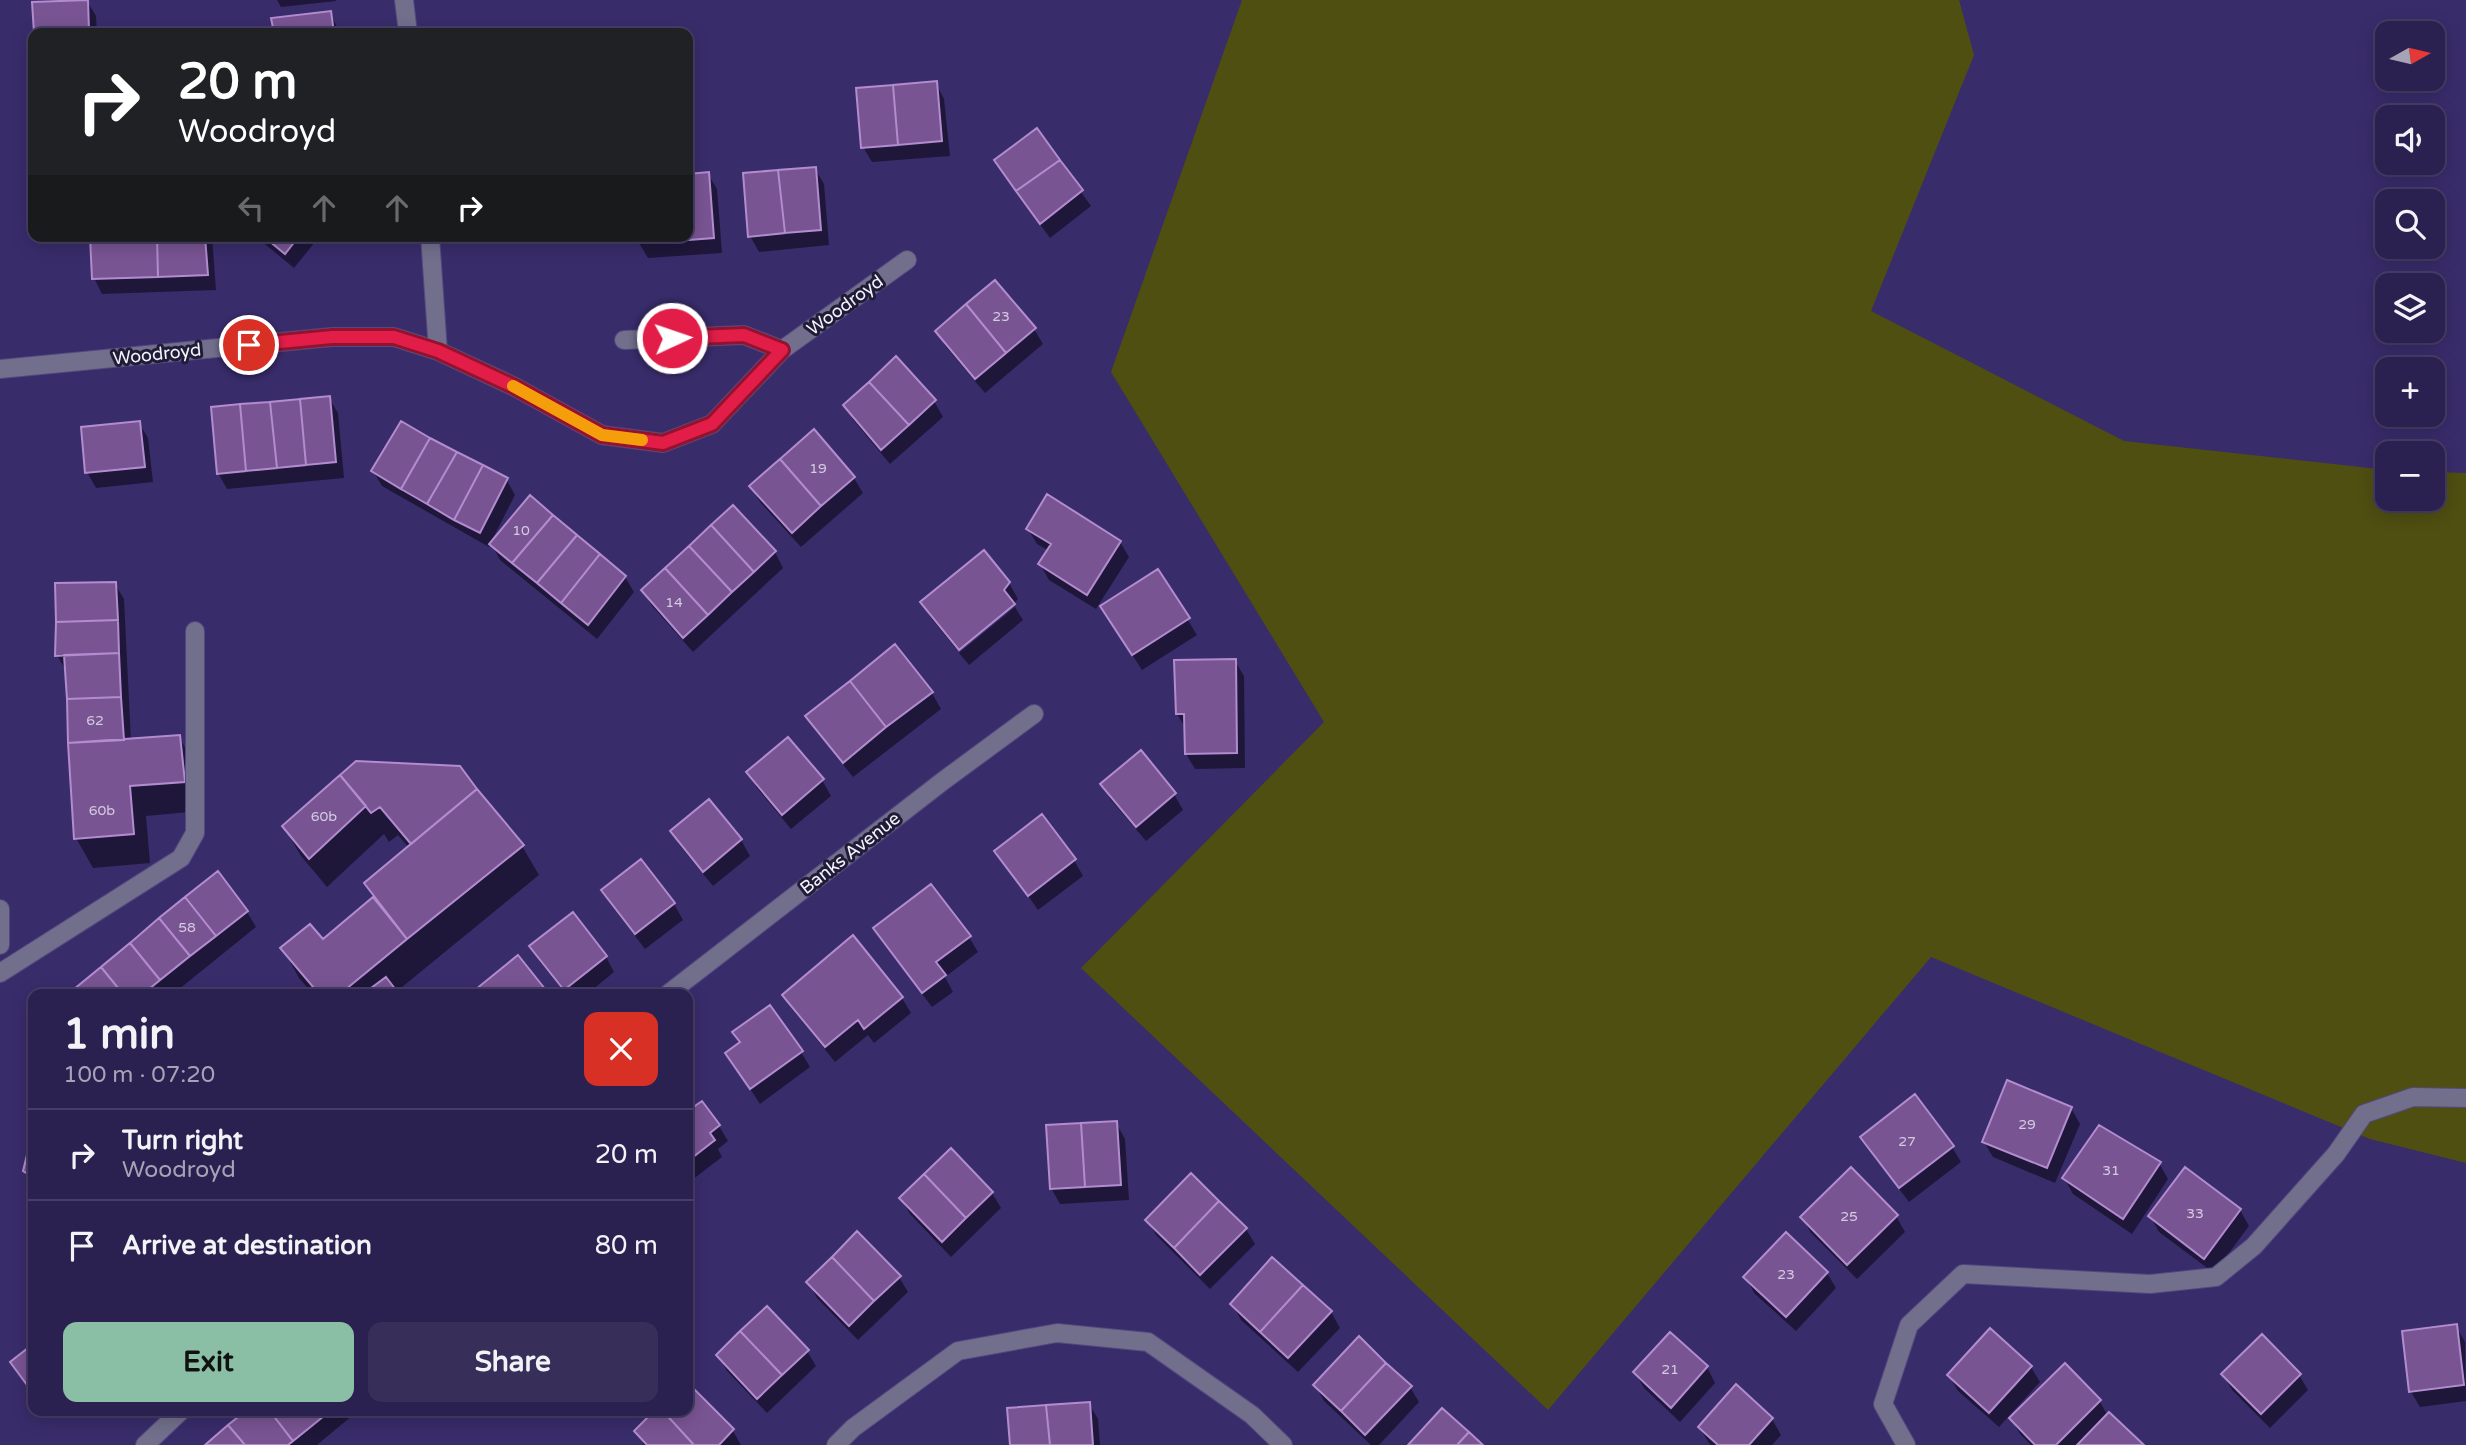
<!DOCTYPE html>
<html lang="en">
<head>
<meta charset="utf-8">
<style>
	body { margin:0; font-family:"Varela Round",sans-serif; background:#372e5a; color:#f1f3f6; height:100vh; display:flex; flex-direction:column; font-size:26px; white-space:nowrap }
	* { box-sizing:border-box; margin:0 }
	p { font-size:23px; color:#a6a3b7 }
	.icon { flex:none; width:38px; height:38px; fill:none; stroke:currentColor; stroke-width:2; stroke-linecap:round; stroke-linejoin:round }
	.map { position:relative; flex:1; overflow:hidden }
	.drawer { position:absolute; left:28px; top:989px; width:665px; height:427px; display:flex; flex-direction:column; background:#2b2150; border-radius:14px; box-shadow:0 4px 18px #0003,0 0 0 2px #473e67 }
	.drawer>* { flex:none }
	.guide { position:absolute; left:28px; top:28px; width:665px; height:214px; border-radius:14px; box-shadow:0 4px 18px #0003,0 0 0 2px #473e67; background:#202124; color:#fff; overflow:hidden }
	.needle { width:46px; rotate:82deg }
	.controls { position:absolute; left:2375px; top:21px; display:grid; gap:14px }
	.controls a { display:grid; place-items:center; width:70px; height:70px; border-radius:14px; background:#2b2150; box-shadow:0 4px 18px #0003,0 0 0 2px #473e67; font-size:35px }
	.pin { position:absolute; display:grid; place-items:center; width:60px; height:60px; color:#fff; margin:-30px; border:4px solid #fff; border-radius:50%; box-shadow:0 2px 7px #0007 }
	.me { position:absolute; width:77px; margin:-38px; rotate:87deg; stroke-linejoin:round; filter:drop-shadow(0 0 5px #0008) }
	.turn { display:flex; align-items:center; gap:24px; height:147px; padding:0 35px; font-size:32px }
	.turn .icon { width:91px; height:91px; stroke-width:2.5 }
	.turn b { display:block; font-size:49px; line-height:60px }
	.lanes { display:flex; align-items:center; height:66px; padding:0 35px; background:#0003; justify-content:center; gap:35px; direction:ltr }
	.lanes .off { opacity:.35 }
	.round { display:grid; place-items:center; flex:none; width:74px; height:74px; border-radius:14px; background:#372e5a }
	.overview { display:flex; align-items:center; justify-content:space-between; height:119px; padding:0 35px }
	h1 { font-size:42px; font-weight:700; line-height:52px }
	.primary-button { display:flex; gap:14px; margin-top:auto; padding:14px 35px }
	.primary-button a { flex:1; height:80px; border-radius:14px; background:#8abfa5; color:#111; font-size:28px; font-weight:700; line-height:80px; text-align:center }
	.primary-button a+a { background:#372e5a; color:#f1f3f6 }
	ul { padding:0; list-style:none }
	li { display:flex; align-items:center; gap:21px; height:91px; padding:0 35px; border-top:2px solid #473e67 }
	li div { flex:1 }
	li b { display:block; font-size:26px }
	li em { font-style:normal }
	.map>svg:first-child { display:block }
</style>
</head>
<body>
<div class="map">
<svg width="2466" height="1445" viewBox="0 0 2466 1445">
	<rect width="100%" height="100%" fill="#392c6b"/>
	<!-- green -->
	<path fill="#4f4f12" d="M1242 0H1959L1974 55 1871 311 2124 441 2387 470V499H2432L2433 472 2466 473V1163L2370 1139 1931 957 1548 1410 1081 968 1324 722 1111 372Z"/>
	<!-- shadow -->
	<path fill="#0007" d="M277 0H336V1L281 7Z
		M87 1 96 16 97 33H35L34 3Z
		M330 13 340 33H276L273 19Z
		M936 83 944 99 950 156 872 162 863 147Z
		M1036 130 1091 206 1050 238 1005 176Z
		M815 169 824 184 829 245 759 252 750 236Z
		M708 174 717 189 722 253 648 258 639 243 688 236V175Z
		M45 236H79V237L46 238Z
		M92 236H212L216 290 102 294 94 278Z
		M255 236H320L294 268Z
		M1034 329 1043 344 985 393 946 347 937 332Z
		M329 398 338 413 344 478 227 489 218 473Z
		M934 401 943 417 890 464 854 421 845 406Z
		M139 423 148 438 153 482 96 488 87 472Z
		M373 471 506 479 515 495 491 542 625 577 634 592 597 639 500 560 491 543 489 547 382 486Z
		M854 478 863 493 801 547 760 502 751 487Z
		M1028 529 1120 542 1129 557 1096 609 1049 580 1040 564 1049 551 1037 544Z
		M775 552 783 568 693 652 652 606 643 590Z
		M1158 571 1197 635 1142 670 1111 622Z
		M1009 583 1018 599 1015 602 957 650 931 618 922 602Z
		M115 584 124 599 131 741 179 737 196 767 200 811 146 816 150 863 93 868 76 838 66 671 57 655Z
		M1015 607 1023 620 969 665 959 653Z
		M895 647 932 693 941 709 853 777 817 732 808 716Z
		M1235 661 1244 676 1245 768 1195 769 1186 754V729L1177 714Z
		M357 763 522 846 539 875 396 992 397 994H313L299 978 283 949 323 941 375 898 366 883 409 848 398 835 389 842 384 834 327 887 301 856 284 827Z
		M748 773 822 780 831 796 791 829 757 788Z
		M1102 784 1174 794 1183 810 1146 841 1111 800Z
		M709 801 741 840 750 856 713 886 681 847 672 832Z
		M997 851 1074 860 1083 876 1038 910Z
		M640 861 674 904 683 920 645 949 612 906 603 890Z
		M217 874 247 912 256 927 173 994H71Z
		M875 929 969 937 978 952 945 977 953 992 932 1007 884 944Z
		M532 946 606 957 614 972 587 994H566L540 962Z
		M784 995 902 998 911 1013 874 1043 868 1035 835 1062 793 1010Z
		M734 1033 801 1052 810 1067 760 1104 727 1054 740 1044Z
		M2071 1108 2080 1124 2055 1183 1993 1157 1984 1142Z
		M688 1111 719 1126 728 1141 718 1149 722 1157 688 1183Z
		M1116 1123 1125 1139 1129 1200 1060 1204 1051 1188Z
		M33 1133V1186L25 1171Z
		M1862 1137 1952 1147 1961 1162 1909 1202 1871 1152Z
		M951 1150 992 1193 1001 1208 951 1257 910 1214 901 1199Z
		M2159 1163 2168 1179 2132 1234 2073 1194 2064 1178Z
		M2185 1169 2240 1210 2249 1226 2214 1273 2159 1232 2150 1216Z
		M1896 1216 1905 1232 1857 1279 1811 1233 1802 1217Z
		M1147 1220 1246 1229 1255 1244 1210 1289 1156 1235Z
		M1786 1235 1827 1273 1836 1288 1796 1331 1754 1293 1746 1277Z
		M899 1277 908 1292 858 1340 817 1298 808 1282Z
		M1232 1304 1331 1312 1340 1328 1298 1372 1241 1320Z
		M2456 1326 2465 1342 2466 1401 2420 1407 2411 1392Z
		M807 1351 816 1366 767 1413 727 1371 718 1355Z
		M2065 1366 2100 1402 2108 1416 2141 1445H2031L2020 1434 2011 1418Z
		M1707 1367 1715 1383 1680 1422 1644 1388 1635 1373Z
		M2031 1367 2040 1382 1999 1427 1958 1391 1949 1375Z
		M2223 1374 2299 1375 2308 1390 2270 1428 2232 1390Z
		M688 1385 733 1431 741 1445H644L636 1431 688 1410Z
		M1315 1385 1410 1387 1419 1402 1379 1445H1371L1324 1401Z
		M1736 1386 1772 1419 1781 1435 1772 1445H1711L1709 1443 1700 1428Z
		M1089 1404 1098 1419 1100 1445H1012Z
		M251 1410H359L317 1445H208Z"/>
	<!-- building -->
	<path fill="#795493" stroke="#b28ccf" stroke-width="2" d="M88 0 89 31 34 33 32 2Z
		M331 11 334 33H274L271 18Z
		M937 81 942 141 898 145 893 85Z
		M893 85 898 145 861 148 856 88Z
		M1037 128 1060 160 1016 191 994 160Z
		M1060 160 1083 190 1040 224 1016 191Z
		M816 167 821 230 785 233 778 170Z
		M778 170 785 233 748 237 743 173Z
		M709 172 714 238 676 241 675 236H688V174Z
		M90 236H157L158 277 92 279Z
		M157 236H205L208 275 158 277Z
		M263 236H299L285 254Z
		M637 236H675L676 241 638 243Z
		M995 280 1036 328 1006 353 966 304Z
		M966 304 1006 353 975 379 935 331Z
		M896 356 936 400 909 425 869 382Z
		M869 382 909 425 881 450 843 405Z
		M330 396 336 462 306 465 300 399Z
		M300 399 306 465 277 468 270 402Z
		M270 402 277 468 246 471 240 404Z
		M240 404 246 471 217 474 211 407Z
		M140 421 145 467 85 473 81 427Z
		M401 421 430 438 401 489 371 471Z
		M814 429 855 477 821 506 780 459Z
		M430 438 457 452 427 504 401 489Z
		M457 452 483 465 454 520 427 504Z
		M780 459 821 506 792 533 749 486Z
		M483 465 508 478 480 533 454 520Z
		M1047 494 1121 541 1087 595 1038 564 1051 544 1026 529Z
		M530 495 553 515 512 563 489 544Z
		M733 505 776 551 754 572 711 525Z
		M553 515 577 535 537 583 512 563Z
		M711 525 754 572 732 592 689 546Z
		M577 535 600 554 561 603 537 583Z
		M689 546 732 592 708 615 665 568Z
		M984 550 1010 582 1004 590 1015 604 959 650 920 602Z
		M600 554 626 576 588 625 561 603Z
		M665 568 708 615 683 638 641 590Z
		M1158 569 1190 618 1132 655 1100 606Z
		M116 582 118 620 56 622 55 583Z
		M118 620 119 653 55 656 56 622Z
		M895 644 933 692 886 727 850 681Z
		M119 653 121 697 67 699 64 655Z
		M1236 659 1237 753 1185 754 1184 714H1176L1174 660Z
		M850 681 886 727 843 763 805 716Z
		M121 697 124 740 68 743 67 699Z
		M180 735 185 782 130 786 134 834 74 839 68 743Z
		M788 737 824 779 782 815 746 772Z
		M1141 750 1176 793 1136 827 1100 784Z
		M356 761 460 766 477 789 411 844 380 807 371 813 340 775Z
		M340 775 366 806 309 859 282 826Z
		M477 789 524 845 407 939 364 883Z
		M709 799 742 839 703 872 670 831Z
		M1042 814 1076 859 1028 896 994 851Z
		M641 859 675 903 635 934 601 890Z
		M218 871 248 911 216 936 185 897Z
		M931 884 971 936 936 962 946 975 922 993 873 928Z
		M185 897 216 936 190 956 159 918Z
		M373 897 407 939 340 994H319L280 948 310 924 323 939Z
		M573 912 607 956 564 990 529 946Z
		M159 918 190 956 160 980 130 943Z
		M853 935 903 997 864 1029 858 1020 825 1047 782 995Z
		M130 943 160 980 143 994H123L101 967Z
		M518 955 549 994H470Z
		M101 967 123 994H68Z
		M386 977 399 994H363Z
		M770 1005 803 1051 750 1089 725 1053 740 1042 732 1032Z
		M2007 1080 2072 1107 2047 1168 1982 1142Z
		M1915 1094 1954 1146 1899 1188 1860 1137Z
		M702 1101 720 1125 710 1133 715 1140 688 1161V1108L689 1110Z
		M1117 1121 1121 1185 1085 1187 1081 1123Z
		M1081 1123 1085 1187 1050 1189 1046 1125Z
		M2099 1125 2161 1162 2123 1219 2062 1178Z
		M33 1131V1177L23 1171Z
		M951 1148 993 1192 966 1218 924 1174Z
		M1851 1167 1898 1215 1847 1265 1800 1217Z
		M2185 1167 2241 1209 2204 1259 2148 1216Z
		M1191 1173 1219 1201 1174 1248 1145 1220Z
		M924 1174 966 1218 942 1242 899 1198Z
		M1219 1201 1247 1228 1200 1275 1174 1248Z
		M857 1231 901 1276 874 1301 832 1257Z
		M1786 1232 1828 1272 1786 1317 1743 1277Z
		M832 1257 874 1301 849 1326 806 1282Z
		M1272 1257 1303 1285 1260 1332 1230 1304Z
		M1303 1285 1332 1311 1288 1358 1260 1332Z
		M767 1306 809 1350 782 1375 740 1331Z
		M2457 1324 2464 1385 2409 1392 2402 1331Z
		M1990 1328 2032 1366 1989 1413 1947 1375Z
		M740 1331 782 1375 757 1399 716 1355Z
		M1670 1332 1708 1366 1671 1408 1633 1372Z
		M2262 1334 2301 1374 2261 1414 2221 1374Z
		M1359 1336 1386 1363 1341 1411 1313 1385Z
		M33 1344V1393L10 1362Z
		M1386 1363 1412 1386 1365 1435 1341 1411Z
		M2065 1363 2101 1400 2056 1445H2035L2009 1418Z
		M688 1383 734 1429 719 1445H694L662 1410H688Z
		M1736 1384 1773 1418 1749 1445H1718L1698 1427Z
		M1090 1402 1093 1445H1050L1046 1405Z
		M1046 1405 1050 1445H1010L1007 1408Z
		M1442 1408 1469 1432 1457 1445H1408Z
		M247 1410H269L293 1441 288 1445H245L228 1425Z
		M269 1410H320L324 1416 293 1441Z
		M655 1410H662L694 1445H647L634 1431Z
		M2109 1412 2144 1445H2077Z
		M228 1425 245 1445H205Z
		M1469 1432 1483 1445H1457Z"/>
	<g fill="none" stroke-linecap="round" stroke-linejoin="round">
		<defs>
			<path id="minor" d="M404 0 408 33
				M430 236 438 351 515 387 602 435 663 443 712 424 782 350 907 260
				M624 340 744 335 782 350
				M0 369 332 337H394L438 351
				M0 909V945
				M0 973 181 858 195 833V631
				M668 994 943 781 1034 714
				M145 1445 182 1410
				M836 1445 853 1428 958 1351 1057 1333 1148 1342 1252 1415 1283 1445
				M1906 1445 1883 1404 1909 1325 1963 1274 2150 1284 2216 1277 2254 1246 2336 1154 2364 1114 2413 1097 2466 1098"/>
		</defs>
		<!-- minor casing -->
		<use href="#minor" stroke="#53487f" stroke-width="20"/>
		<!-- minor -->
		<use href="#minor" stroke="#726f8d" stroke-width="18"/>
	</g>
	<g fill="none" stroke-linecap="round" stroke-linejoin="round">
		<defs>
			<path id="route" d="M249 345 332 337H394L438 351 515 387 602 435 663 443 712 424 782 350 744 335 672 338"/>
		</defs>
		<!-- route casing -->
		<use href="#route" stroke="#92132f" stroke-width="18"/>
		<!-- route -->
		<use href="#route" stroke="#e11d48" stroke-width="12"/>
		<!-- slow -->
		<path stroke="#f59e0b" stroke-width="12" d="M513 386 602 435 642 440"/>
	</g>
	<g text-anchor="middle" stroke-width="6" stroke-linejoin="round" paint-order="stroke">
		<!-- number labels -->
		<g font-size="14" fill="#d4cbe1">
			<text x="1001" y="321">23</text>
			<text x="818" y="473">19</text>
			<text x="521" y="535">10</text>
			<text x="674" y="607">14</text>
			<text x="95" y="725">62</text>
			<text x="102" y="815">60b</text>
			<text x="324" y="821">60b</text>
			<text x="187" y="932">58</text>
			<text x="2027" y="1129">29</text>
			<text x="1907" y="1146">27</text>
			<text x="2111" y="1175">31</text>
			<text x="2195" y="1218">33</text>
			<text x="1849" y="1221">25</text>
			<text x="1786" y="1279">23</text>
			<text x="1670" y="1374">21</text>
		</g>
		<!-- street labels -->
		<g font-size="18" fill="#f3f3fb" stroke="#201b37">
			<text transform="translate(845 305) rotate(-36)" y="6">Woodroyd</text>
			<text transform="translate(157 354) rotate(-6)" y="6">Woodroyd</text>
			<text transform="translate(850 853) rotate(-38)" y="6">Banks Avenue</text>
		</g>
	</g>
</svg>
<div class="controls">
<a><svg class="needle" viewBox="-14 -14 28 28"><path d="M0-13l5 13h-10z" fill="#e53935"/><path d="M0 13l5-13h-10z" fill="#a6a3b7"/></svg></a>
<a><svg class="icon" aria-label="sound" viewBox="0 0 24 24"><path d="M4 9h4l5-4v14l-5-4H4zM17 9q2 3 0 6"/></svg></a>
<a><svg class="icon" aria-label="search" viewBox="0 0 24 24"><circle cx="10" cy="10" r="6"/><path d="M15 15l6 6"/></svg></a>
<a><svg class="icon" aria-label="layers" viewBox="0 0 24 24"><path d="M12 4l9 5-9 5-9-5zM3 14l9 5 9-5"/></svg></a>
<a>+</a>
<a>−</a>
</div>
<div class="pin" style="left:249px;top:345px;background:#d93025"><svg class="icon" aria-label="arrive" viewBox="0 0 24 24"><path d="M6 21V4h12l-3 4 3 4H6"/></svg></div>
<svg class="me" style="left:672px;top:338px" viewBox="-20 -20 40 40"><circle r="17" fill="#e11d48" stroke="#fff" stroke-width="3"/><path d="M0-11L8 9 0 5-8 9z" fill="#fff"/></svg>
<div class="guide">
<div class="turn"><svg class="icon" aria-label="right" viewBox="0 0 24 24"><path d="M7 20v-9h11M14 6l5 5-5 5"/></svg><div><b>20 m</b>Woodroyd</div></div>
<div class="lanes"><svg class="icon off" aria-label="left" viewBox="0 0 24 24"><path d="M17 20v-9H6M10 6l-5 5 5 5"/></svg><svg class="icon off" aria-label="ahead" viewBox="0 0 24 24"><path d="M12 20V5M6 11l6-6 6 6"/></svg><svg class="icon off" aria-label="ahead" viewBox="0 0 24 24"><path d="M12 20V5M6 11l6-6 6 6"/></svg><svg class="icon" aria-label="right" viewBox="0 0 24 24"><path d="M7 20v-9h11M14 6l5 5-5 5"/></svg></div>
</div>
<section class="drawer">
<div class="overview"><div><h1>1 min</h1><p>100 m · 07:20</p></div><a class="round" style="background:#d93025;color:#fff"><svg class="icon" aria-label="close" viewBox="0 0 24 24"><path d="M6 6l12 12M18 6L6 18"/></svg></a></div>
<ul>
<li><svg class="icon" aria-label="right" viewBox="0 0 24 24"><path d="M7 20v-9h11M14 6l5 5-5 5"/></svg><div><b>Turn right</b><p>Woodroyd</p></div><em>20 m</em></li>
<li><svg class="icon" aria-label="arrive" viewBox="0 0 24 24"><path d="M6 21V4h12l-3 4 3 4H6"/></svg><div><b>Arrive at destination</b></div><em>80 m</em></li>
</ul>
<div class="primary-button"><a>Exit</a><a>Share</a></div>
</section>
</div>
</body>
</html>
